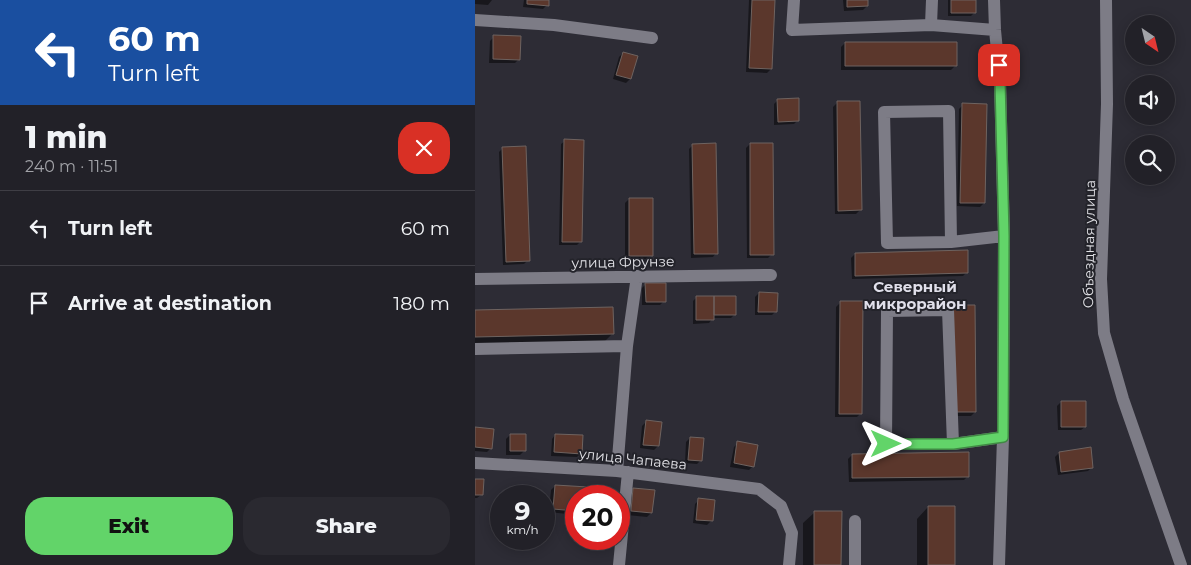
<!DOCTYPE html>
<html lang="en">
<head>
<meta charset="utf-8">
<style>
	body { margin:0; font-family:Montserrat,sans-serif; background:#2a2930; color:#f1f3f6; height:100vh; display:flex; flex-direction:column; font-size:19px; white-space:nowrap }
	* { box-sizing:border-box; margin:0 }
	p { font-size:16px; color:#a2a3a8 }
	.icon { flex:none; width:28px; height:28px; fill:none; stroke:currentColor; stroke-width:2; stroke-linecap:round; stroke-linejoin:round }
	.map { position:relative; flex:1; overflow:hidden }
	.drawer { display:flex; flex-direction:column; background:#222128; width:475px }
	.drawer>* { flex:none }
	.guide { background:#1a4fa0; color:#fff; overflow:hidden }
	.needle { width:32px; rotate:145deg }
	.controls { position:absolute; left:650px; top:15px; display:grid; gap:10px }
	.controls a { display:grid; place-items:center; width:50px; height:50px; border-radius:50%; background:#222128; box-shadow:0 2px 12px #0003,0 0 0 1px #3f3e45; font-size:25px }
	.speed { position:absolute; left:15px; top:485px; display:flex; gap:10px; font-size:25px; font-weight:700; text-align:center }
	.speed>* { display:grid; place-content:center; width:65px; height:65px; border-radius:50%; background:#222128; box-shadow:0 2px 12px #0003,0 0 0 1px #3f3e45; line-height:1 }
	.speed small { font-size:12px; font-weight:400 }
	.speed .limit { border:8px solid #d22; background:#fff; color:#111 }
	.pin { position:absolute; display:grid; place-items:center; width:42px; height:42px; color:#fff; margin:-21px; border-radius:10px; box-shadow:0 2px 8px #0006 }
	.me { position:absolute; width:55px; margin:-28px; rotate:90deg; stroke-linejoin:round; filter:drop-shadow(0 0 4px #0008) }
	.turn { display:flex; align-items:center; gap:18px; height:105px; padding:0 25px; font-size:22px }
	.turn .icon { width:65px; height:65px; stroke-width:2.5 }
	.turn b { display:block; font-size:35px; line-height:42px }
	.round { display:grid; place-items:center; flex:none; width:52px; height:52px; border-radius:20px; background:#2a2930 }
	.head { display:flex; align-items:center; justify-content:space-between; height:85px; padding:0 25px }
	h1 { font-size:30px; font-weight:800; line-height:38px }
	.action { display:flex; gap:10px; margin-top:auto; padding:10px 25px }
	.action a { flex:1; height:58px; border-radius:20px; background:#62d469; color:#111; font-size:20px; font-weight:800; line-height:58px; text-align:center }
	.action a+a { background:#2a2930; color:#f1f3f6 }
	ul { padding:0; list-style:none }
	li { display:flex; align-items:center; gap:15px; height:75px; padding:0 25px; border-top:1px solid #3f3e45 }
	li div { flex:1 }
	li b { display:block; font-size:19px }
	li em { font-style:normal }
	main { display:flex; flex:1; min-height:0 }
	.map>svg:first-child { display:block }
</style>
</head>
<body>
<main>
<section class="drawer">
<div class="guide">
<div class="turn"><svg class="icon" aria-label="left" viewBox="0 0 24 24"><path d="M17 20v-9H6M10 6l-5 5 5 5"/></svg><div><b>60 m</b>Turn left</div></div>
</div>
<div class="head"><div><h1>1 min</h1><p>240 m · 11:51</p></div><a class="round" style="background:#d93025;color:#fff"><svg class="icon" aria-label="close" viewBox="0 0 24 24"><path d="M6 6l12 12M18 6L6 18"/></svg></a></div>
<ul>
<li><svg class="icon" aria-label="left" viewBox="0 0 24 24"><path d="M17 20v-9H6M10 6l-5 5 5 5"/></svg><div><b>Turn left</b></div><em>60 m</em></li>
<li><svg class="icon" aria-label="arrive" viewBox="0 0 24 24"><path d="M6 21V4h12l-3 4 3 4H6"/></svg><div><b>Arrive at destination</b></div><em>180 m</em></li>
</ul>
<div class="action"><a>Exit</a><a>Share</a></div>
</section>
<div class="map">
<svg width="716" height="565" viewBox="0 0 716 565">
	<rect width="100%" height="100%" fill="#2d2c35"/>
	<!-- shadow -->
	<path fill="#0007" d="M0 0H17L13 5 0 4Z
		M49 0H73L72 5 68 9 48 7Z
		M274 0H299L296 69 292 73 271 72Z
		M368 0H392V6L388 10 369 11Z
		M473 0H500V12L496 16H473Z
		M19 37 44 59 40 63H14L15 41Z
		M370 43 480 66 476 70H366V47Z
		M148 53 161 57 155 79 151 83 138 79 144 57Z
		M303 100 323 120 319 124 299 125V104Z
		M362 103 385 210 381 214H360L358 107Z
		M488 105 509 203 505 207 482 206 484 109Z
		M90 141 106 241 102 245H84L86 144Z
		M275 144 297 254 293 258H272L271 148Z
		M218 145 241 253 238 257 216 258 214 149Z
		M28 148 53 260 49 264 28 265 24 152Z
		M154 199 177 255 173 259H150V203Z
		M380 254 492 272 488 276 377 279 376 258Z
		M171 284 189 301 185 305H167V288Z
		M284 293 301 311 297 315H280V297Z
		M222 297 260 314 256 318H238L234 323 218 324V301Z
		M365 303 386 413 382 417H360L361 307Z
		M0 311 138 333 126 345 0 348Z
		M475 311 500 412 496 416H476Z
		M586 402 610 427 606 430H583L582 406Z
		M171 422 183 446 179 450 165 448 167 426Z
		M0 428 16 448 12 452 0 451Z
		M35 435 49 451 45 455H31V439Z
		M80 435 106 453 102 457 76 456 77 439Z
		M215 438 226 460 222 464 210 463 211 442Z
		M263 443 278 466 274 470 255 467 259 447Z
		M584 453 617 467 613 471 583 475 580 457Z
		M377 455 493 476 489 480 374 482 373 459Z
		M0 480 6 495 2 498H0Z
		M80 486 112 489 111 496H101V515L74 512 76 490Z
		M43 488 59 489V496H39V492Z
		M159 489 176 513 172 517 152 515 155 493Z
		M224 500 236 521 232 525 218 523 220 504Z
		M453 507 479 565H442V519Z
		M340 512 365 565H328V523Z"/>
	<!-- building -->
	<path fill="#5b372c" stroke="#6e6360" d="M52 0H74V6L52 4Z
		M277 0H300L297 69 274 68Z
		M372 0H393V6L372 7Z
		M476 0H501V13H476Z
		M18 35 46 36 45 60 18 59Z
		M370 42H482V66H370Z
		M148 52 163 56 156 79 141 75Z
		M324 98V121L303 122 302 99Z
		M362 101H385L387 210 363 211Z
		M487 103 512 104 510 203H485Z
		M89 139 109 140 107 242H87Z
		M241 143 243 254H219L217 144Z
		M275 143H298L299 255H275Z
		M51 146 55 261 31 262 27 147Z
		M154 198H178V256H154Z
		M493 250V273L380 276V253Z
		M170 283H191V302H171Z
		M284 292 303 293 302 312H283Z
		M221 296H239V320H221Z
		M239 296H261V315H239Z
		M365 301H388L387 414H364Z
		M478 305H500L501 412H479Z
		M138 307 139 334 0 337V310Z
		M586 401H611V427H586Z
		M171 420 187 422 184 446 168 445Z
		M0 427 19 429 17 449 0 447Z
		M35 434H51V451H35Z
		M80 434 108 435 107 454 79 452Z
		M215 437 229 438 227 461 213 460Z
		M262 441 283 445 279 467 259 463Z
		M616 447 618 468 586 472 584 452Z
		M494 452V477L377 478V454Z
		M0 479H9L8 495H0Z
		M80 485 113 487 112 496H101V511L78 509Z
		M43 487 60 488V496H42Z
		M158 488 180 490 177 513 156 511Z
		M223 498 240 500 238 521 221 520Z
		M453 506H480V565H453Z
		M339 511H367L366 565H339Z"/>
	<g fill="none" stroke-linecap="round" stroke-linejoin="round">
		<!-- minor -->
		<path stroke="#7d7c86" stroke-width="12" d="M319 0 317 30 456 25 457 0
			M519 0 520 30 525 82 529 236 528 437 524 565
			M631 0 632 104 626 279 629 333 648 399 706 565
			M0 20 79 25 177 38
			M456 25 520 30
			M476 242 474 111 409 112 412 243 476 242 529 236
			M0 279 296 275
			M0 349 152 346
			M478 444 473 310 412 311 411 444H478L528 437
			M0 463 142 471 284 489 306 506 317 533 314 565
			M142 471 152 346 162 276
			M380 521V565
			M144 565 153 472"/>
	</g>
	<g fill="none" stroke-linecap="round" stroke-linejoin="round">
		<defs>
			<path id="route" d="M411 444H478L528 437 529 236 525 82 524 65"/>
		</defs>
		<!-- route casing -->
		<use href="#route" stroke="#408a44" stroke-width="12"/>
		<!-- route -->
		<use href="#route" stroke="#62d469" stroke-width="9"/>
	</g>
	<g text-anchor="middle" stroke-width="4" stroke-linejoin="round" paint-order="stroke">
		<!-- street labels -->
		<g font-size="14" fill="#e1e1e6" stroke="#23232a">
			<text transform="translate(614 244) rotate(-89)" y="5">Объездная улица</text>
			<text transform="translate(148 262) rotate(-1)" y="5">улица Фрунзе</text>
			<text transform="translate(158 459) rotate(6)" y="5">улица Чапаева</text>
		</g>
		<!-- neighbourhood labels -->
		<g font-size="15" font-weight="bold" fill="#e1e0eb" stroke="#23232a">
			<text x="440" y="292">Северный<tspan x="440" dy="17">микрорайон</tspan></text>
		</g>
	</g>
</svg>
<div class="controls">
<a><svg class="needle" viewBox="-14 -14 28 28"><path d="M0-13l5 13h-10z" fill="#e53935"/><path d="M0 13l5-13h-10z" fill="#a2a3a8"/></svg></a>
<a><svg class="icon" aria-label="sound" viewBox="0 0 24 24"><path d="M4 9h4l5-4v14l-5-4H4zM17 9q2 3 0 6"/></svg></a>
<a><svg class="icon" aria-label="search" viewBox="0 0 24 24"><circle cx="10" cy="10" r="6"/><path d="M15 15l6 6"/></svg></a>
</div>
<div class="speed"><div>9<small>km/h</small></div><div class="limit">20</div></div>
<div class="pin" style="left:524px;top:65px;background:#d93025"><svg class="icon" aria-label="arrive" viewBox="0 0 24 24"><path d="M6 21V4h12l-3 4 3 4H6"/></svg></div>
<svg class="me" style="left:411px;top:444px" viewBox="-20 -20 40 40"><path d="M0-17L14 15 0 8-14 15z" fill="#62d469" stroke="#fff" stroke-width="4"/></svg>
</div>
</main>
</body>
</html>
